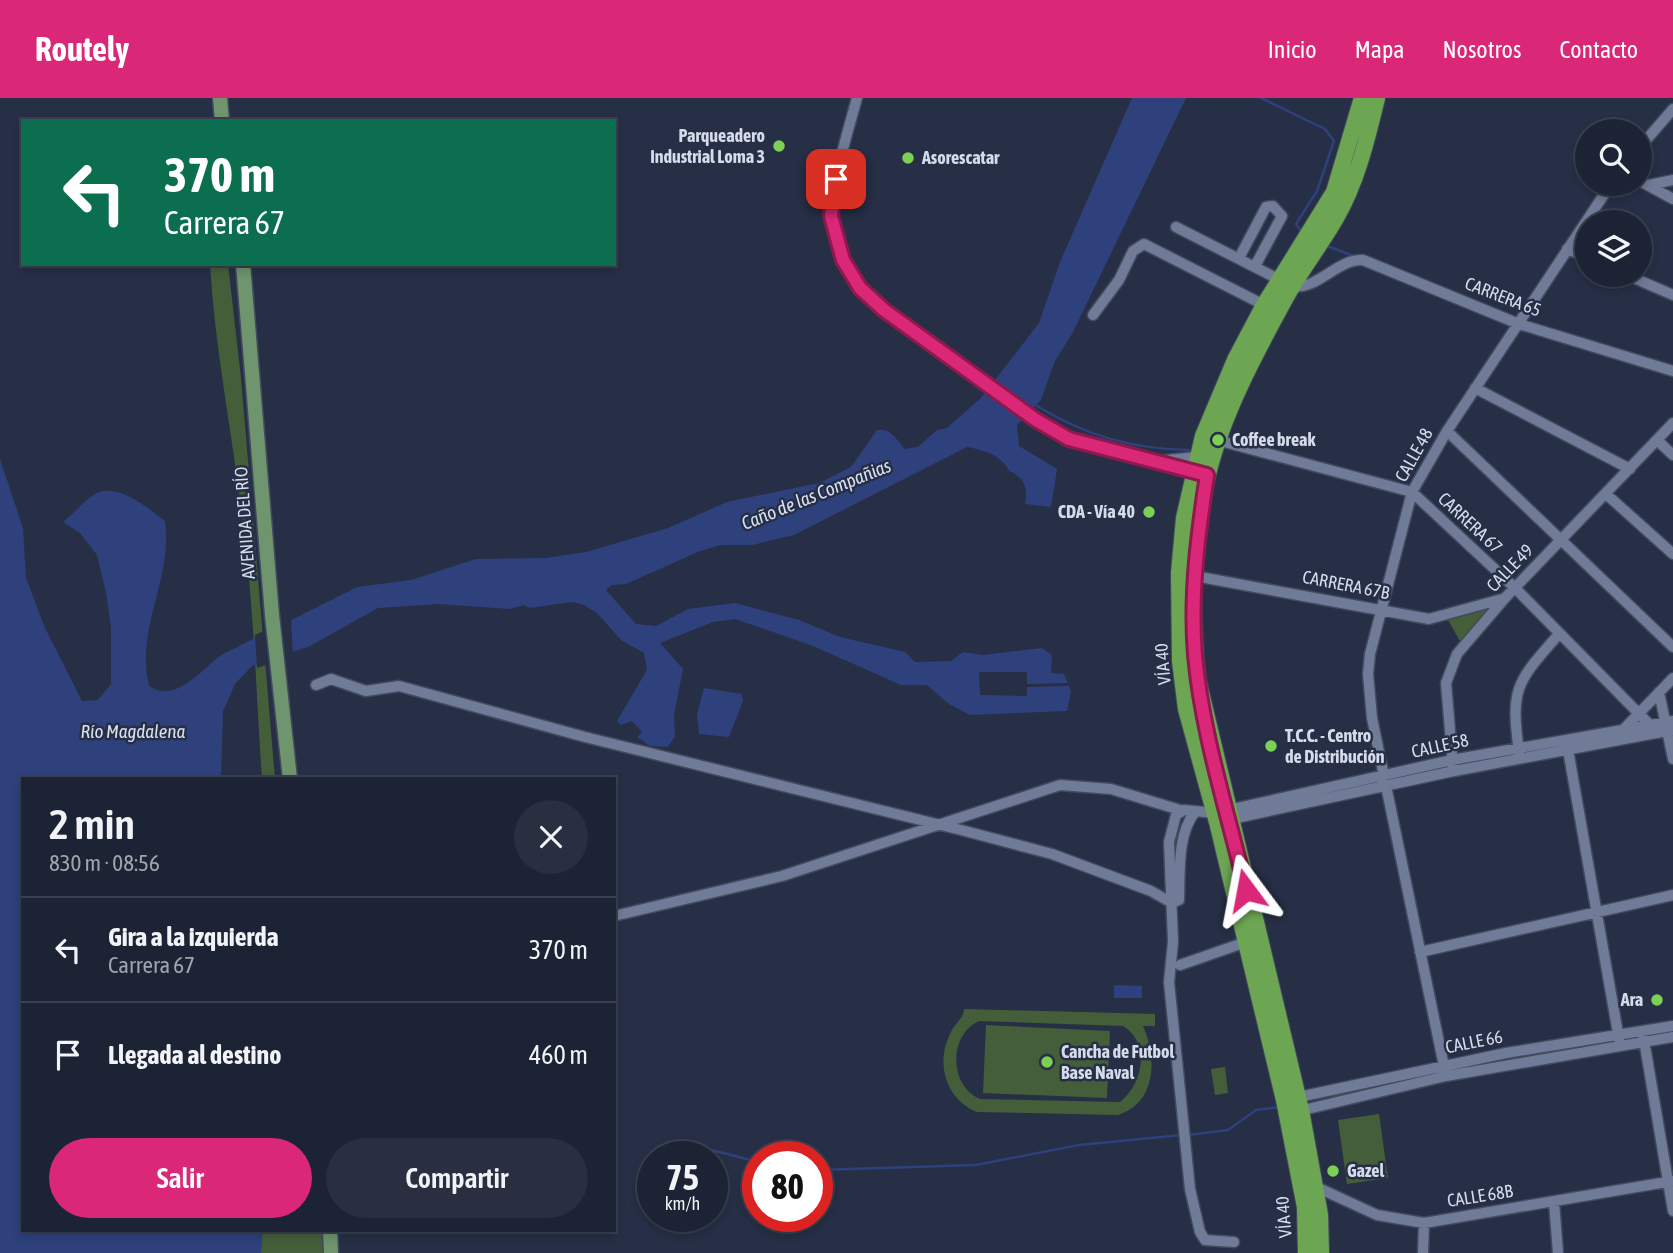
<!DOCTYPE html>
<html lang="es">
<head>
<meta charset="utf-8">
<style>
	body { margin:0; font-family:"Asap Condensed",sans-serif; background:#292f40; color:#f1f3f6; height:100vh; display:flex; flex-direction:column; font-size:26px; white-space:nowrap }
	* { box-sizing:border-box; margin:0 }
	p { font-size:23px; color:#a0a4ac }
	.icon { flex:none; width:38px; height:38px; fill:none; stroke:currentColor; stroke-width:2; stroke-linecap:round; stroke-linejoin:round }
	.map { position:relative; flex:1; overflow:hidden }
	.drawer { position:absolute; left:21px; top:679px; width:595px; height:455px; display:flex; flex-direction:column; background:#1c2334; border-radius:0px; box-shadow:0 4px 10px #0003,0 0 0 2px #3a404f }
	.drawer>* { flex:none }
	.banner { position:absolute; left:21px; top:21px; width:595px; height:147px; border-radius:0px; box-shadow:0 4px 10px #0003,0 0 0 2px #3a404f; background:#0b6e4f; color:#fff; overflow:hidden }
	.buttons { position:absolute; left:1575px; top:21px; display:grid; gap:14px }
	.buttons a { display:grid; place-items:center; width:77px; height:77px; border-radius:50%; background:#1c2334; box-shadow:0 4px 10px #0003,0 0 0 2px #3a404f; font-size:35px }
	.speed { position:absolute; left:637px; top:1043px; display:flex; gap:14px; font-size:35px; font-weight:700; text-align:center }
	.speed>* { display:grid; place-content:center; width:91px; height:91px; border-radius:50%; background:#1c2334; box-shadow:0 4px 10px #0003,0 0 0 2px #3a404f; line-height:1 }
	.speed small { font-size:18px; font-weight:400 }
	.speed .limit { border:10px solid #d22; background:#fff; color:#111 }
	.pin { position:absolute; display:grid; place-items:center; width:60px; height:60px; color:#fff; margin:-30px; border-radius:14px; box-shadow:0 4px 10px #0006 }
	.me { position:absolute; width:77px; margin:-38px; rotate:347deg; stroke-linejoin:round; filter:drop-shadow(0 0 5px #0008) }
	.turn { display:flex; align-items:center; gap:24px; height:147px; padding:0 28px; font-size:32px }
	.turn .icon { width:91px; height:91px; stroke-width:2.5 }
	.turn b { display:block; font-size:49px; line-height:60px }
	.round { display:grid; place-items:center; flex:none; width:74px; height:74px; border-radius:37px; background:#292f40 }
	.headline { display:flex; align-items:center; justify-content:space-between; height:119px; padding:0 28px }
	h1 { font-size:42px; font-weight:600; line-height:52px }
	.primary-button { display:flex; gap:14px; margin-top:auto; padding:14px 28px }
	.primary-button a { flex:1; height:80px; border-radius:42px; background:#db2777; color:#fff; font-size:28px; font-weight:600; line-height:80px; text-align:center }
	.primary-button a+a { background:#292f40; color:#f1f3f6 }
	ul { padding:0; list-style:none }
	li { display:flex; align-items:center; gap:21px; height:105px; padding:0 28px; border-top:2px solid #3a404f }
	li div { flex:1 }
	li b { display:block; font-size:26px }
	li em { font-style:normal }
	header { display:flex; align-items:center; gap:42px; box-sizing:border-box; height:98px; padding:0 35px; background:#db2777; color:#fff }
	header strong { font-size:33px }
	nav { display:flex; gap:38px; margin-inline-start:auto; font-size:24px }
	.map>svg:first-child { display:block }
</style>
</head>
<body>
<header>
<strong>Routely</strong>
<nav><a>Inicio</a><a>Mapa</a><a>Nosotros</a><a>Contacto</a></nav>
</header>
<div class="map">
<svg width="1673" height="1155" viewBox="0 0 1673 1155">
	<rect width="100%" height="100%" fill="#262f46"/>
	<!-- green -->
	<path fill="#445e3a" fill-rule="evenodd" d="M210 166H228L241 280 275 681H262C256 595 254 510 243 425 233 339 215 253 210 166Z
		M1485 511 1488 515 1461 545 1448 522Z
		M964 911 1155 916V928H1143C1157 959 1157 1005 1118 1017L977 1014C945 1001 935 964 951 934 955 925 964 920 964 911ZM979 923 1123 928C1151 945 1143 986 1120 1004L980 1001C949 988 948 937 979 923Z
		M986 927 1110 933 1107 1000 983 995Z
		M1225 969 1228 995 1215 997 1211 971Z
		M1379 1016 1388 1080 1347 1086 1338 1022Z
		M262 1132H322L323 1155H261Z"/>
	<!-- water -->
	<path fill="#2e417c" d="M1132 0H1186L1072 236 1055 263 1041 302 1017 327 1019 348 1057 371 1051 409 1025 406C1028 390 1025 380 1009 373 1002 357 983 352 967 349L794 437 752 447H721L700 453 626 486 612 487 606 492 636 526 656 528 688 511 735 505 799 522 840 539 905 554 915 564 951 563 963 554 983 557 1042 550 1052 557 1051 575 1064 576 1071 593 1067 613 970 617 949 606 927 587H901L813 548 735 521 713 524 660 545 683 571 674 617 675 638 668 649 650 648 637 639 642 634 632 623 621 627 617 623 647 572 644 555 621 542 597 515 582 506 571 504 530 510 524 507 510 511 439 506 378 510 310 548 252 568 235 586 223 613 221 681H23V1132H262L261 1155H0V361L23 430 26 480 45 530 82 603 98 602 111 586V529L106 495 97 457 80 435 63 424C73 416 82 405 92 398 114 381 148 410 165 423 173 482 135 529 149 588 176 606 201 572 221 557L357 489 411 482 476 461 546 460 586 454 668 430 727 404 819 385 851 369 877 332C891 330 897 342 905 351L918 349 937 332 947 330 981 300 1039 225 1060 164Z
		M704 590 742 596 743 603 729 639 699 636 697 616Z
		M1114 887 1142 888V900H1114Z"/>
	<!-- pier -->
	<path fill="#262f46" d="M291 520 293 558 257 570 255 537Z
		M979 574H1027V586L1068 585V588L1027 589V598L980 597Z"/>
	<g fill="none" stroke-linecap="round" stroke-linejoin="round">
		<!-- stream -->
		<path stroke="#2e417c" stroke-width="2.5" d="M1261 0 1325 31 1334 43 1317 93 1296 126 1303 135
			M1327 148 1354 158
			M1037 308C1086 338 1133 351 1189 352
			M1189 1037 1228 1032 1256 1012 1279 1009
			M704 1050 758 1064
			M817 1072 976 1067 1079 1047 1182 1037"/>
		<defs>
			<path id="minor" d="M857 0C835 81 807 150 884 212L1055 333 1085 347 1201 375
				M1640 49 1673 11
				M1640 83 1673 101
				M1649 87 1673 82
				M1176 129 1292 188C1317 193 1338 160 1363 162L1519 226 1673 273
				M1567 151 1587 159
				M1239 160 1266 109 1273 108 1282 118 1255 168
				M1627 177 1673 197
				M1093 217 1119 182 1133 153 1144 146 1264 207
				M1475 290 1630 371
				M1447 333 1673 549
				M1213 341 1412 394 1515 490 1658 635
				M1657 342 1673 357
				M1167 362 1196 359
				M1606 396 1673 456
				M1189 477 1429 521 1502 501
				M316 587 331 581 366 593 399 588 585 639 965 733 1052 756 1151 793 1172 805
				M1659 594 1673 661
				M1622 633 1673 580
				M1567 646 1619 941
				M1519 654C1510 589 1517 584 1559 536
				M1453 668 1446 585 1457 556 1505 500 1673 325
				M1227 722 1454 673 1673 632
				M1172 805 1179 802C1180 775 1177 736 1195 714
				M614 818 782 778 1060 687 1111 691 1180 712
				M1420 854 1673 797
				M1180 867 1246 844
				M1643 936 1673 1113
				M1446 978 1372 620 1368 576 1370 556 1412 394 1447 333 1611 86
				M1294 1000 1506 955 1673 928
				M1295 1014 1446 978 1673 939
				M1312 1087 1377 1117 1424 1125 1673 1083
				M1554 1104 1558 1155
				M1234 1144 1205 1142 1200 1134 1190 1091 1169 884 1173 844 1169 744 1176 717 1184 712 1215 715 1452 662 1673 623
				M1423 1155 1424 1125"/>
			<path id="major" d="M220 0 222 23
				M243 166 272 517 290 681
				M330 1132 331 1155"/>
			<path id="highway" d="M1306 1155 1305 1109 1284 1002 1217 724 1186 611 1180 563 1179 475 1184 420 1203 338 1235 262 1264 207 1334 94 1362 0
				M1321 1155 1320 1117 1301 1012 1198 582C1191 517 1191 439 1208 376 1223 315 1255 256 1285 201 1300 173 1320 148 1336 120 1357 84 1367 41 1377 0"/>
		</defs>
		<!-- minor casing -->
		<use href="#minor" stroke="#424a5d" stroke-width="13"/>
		<!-- major casing -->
		<use href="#major" stroke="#424a5d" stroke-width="17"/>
		<!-- highway casing -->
		<use href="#highway" stroke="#424a5d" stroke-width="18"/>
		<!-- minor -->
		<use href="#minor" stroke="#707b97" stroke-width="10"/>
		<!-- major -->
		<use href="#major" stroke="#6e956e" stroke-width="14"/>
		<!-- highway -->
		<use href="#highway" stroke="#6ca653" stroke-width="16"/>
	</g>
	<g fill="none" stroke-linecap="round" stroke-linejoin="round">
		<defs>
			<path id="route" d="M836 81 831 118 843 162 860 190 884 212 1036 322 1069 341 1207 377C1198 436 1190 497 1195 557 1202 636 1228 715 1246 792"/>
		</defs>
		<!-- route casing -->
		<use href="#route" stroke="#8e194d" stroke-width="18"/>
		<!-- route -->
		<use href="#route" stroke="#db2777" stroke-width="12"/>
	</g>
	<!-- markers -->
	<g fill="#7cd155" stroke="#262f46" stroke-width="2.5">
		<circle cx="779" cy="48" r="7"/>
		<circle cx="908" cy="60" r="7"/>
		<circle cx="1218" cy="342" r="7"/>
		<circle cx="1149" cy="414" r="7"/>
		<circle cx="1271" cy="648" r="7"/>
		<circle cx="1657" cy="902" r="7"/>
		<circle cx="1047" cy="964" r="7"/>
		<circle cx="1333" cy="1073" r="7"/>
	</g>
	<g text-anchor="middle" stroke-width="5" stroke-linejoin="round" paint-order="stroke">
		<!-- poi labels -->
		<g font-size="18" font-weight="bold" fill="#d5dbea" stroke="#262f46" text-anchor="start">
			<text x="765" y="44" text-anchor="end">Parqueadero<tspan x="765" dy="21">Industrial Loma 3</tspan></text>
			<text x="922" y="66">Asorescatar</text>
			<text x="1232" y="348">Coffee break</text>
			<text x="1135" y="420" text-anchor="end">CDA - Vía 40</text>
			<text x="1285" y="644">T.C.C. - Centro<tspan x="1285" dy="21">de Distribución</tspan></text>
			<text x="1643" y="908" text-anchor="end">Ara</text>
			<text x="1061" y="960">Cancha de Futbol<tspan x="1061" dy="21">Base Naval</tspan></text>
			<text x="1347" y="1079">Gazel</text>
		</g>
		<!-- street labels -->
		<g font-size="18" fill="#d5dbea" stroke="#262f46">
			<text transform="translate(1503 199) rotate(21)" y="6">CARRERA 65</text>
			<text transform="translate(1414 357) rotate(-61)" y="6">CALLE 48</text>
			<text transform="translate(245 425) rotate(-94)" y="6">AVENIDA DEL RÍO</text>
			<text transform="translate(1470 425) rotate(43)" y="6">CARRERA 67</text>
			<text transform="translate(1510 470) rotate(-46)" y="6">CALLE 49</text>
			<text transform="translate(1346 487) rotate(11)" y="6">CARRERA 67B</text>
			<text transform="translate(1163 566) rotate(-95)" y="6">VÍA 40</text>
			<text transform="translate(1440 648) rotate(-12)" y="6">CALLE 58</text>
			<text transform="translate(1474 944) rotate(-11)" y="6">CALLE 66</text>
			<text transform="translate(1480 1098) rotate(-9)" y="6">CALLE 68B</text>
			<text transform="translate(1284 1119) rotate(-95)" y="6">VÍA 40</text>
		</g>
		<!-- water labels -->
		<g font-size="19" font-style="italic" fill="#d8e0f2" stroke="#262f46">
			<text transform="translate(816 396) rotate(-22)" y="7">Caño de las Compañias</text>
			<text x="133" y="640">Río Magdalena</text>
		</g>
	</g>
</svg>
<div class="buttons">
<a><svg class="icon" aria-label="search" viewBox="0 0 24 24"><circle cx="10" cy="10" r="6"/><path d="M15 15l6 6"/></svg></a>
<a><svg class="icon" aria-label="layers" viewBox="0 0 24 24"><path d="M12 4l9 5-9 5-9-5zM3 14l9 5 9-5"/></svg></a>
</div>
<div class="speed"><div>75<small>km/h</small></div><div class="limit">80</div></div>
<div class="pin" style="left:836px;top:81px;background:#d93025"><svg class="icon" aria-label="arrive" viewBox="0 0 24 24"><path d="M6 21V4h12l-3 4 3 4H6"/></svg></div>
<svg class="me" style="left:1246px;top:792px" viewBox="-20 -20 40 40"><path d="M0-17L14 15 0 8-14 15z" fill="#db2777" stroke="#fff" stroke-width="4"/></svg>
<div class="banner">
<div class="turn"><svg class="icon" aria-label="left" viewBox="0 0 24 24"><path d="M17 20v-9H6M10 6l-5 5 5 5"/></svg><div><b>370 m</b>Carrera 67</div></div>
</div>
<section class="drawer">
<div class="headline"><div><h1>2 min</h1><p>830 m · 08:56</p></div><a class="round"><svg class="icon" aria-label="close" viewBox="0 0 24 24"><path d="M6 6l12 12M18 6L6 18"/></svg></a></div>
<ul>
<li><svg class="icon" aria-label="left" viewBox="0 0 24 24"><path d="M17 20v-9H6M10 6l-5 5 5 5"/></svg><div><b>Gira a la izquierda</b><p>Carrera 67</p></div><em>370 m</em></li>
<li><svg class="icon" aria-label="arrive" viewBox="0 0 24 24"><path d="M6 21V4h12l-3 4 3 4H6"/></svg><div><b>Llegada al destino</b></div><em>460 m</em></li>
</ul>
<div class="primary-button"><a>Salir</a><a>Compartir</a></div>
</section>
</div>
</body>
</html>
